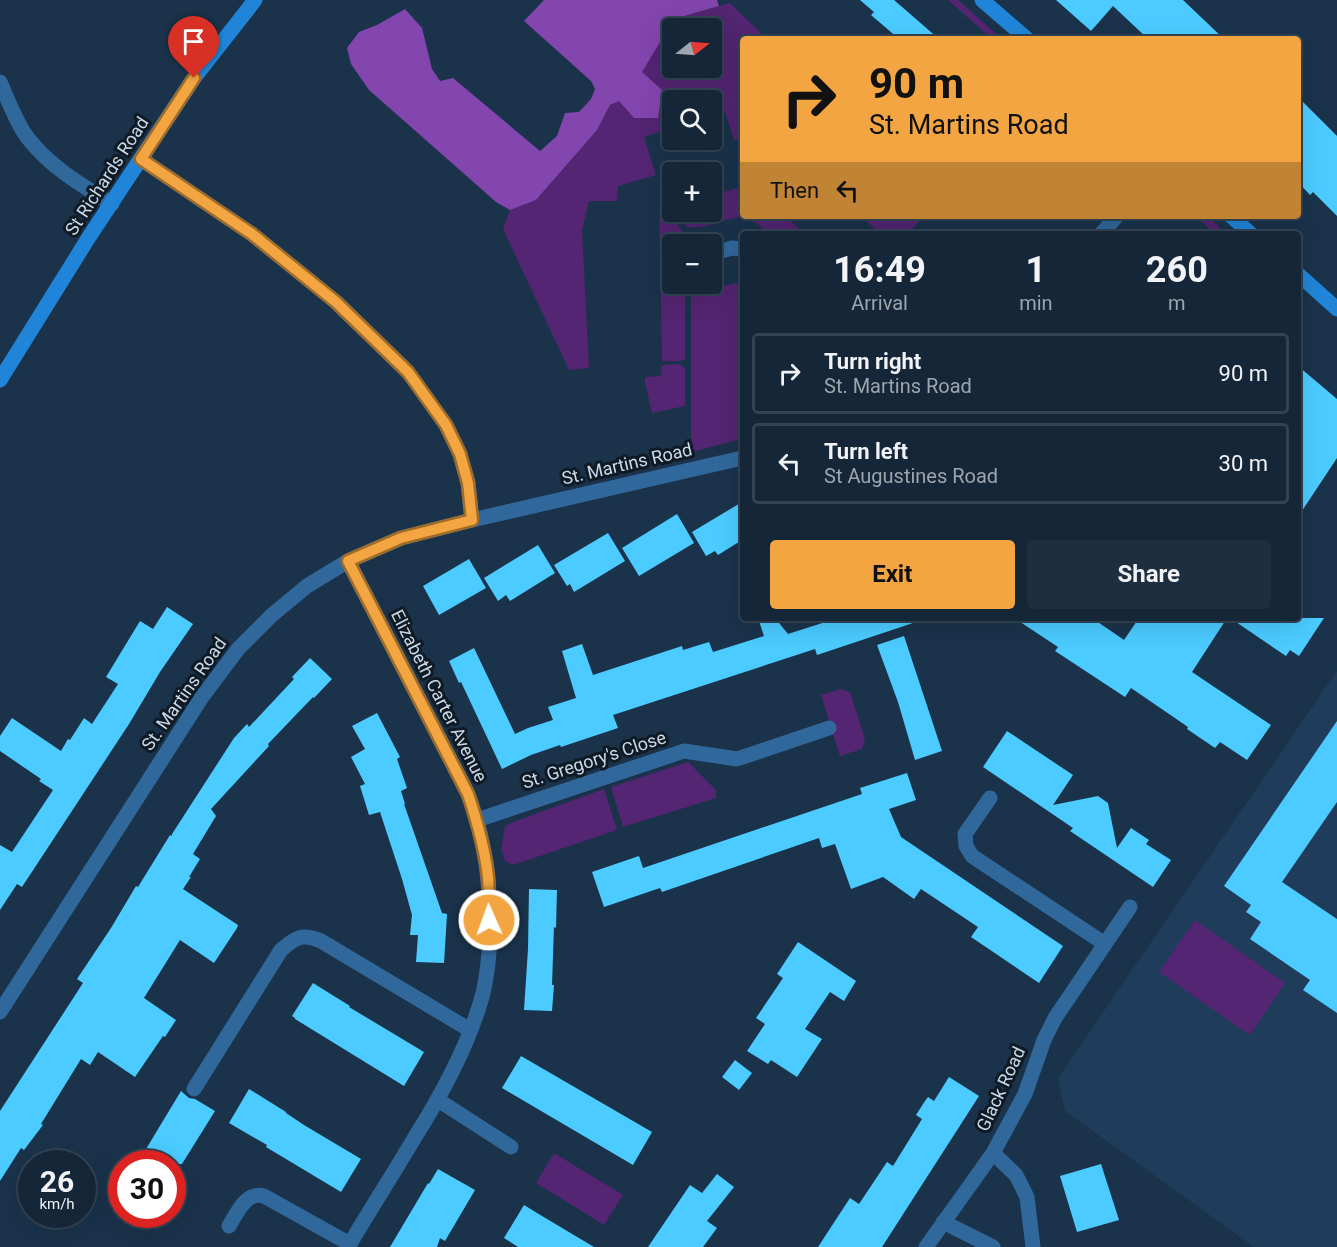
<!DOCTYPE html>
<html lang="en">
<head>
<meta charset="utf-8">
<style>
	body { margin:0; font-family:Roboto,sans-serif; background:#1d2e40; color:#f1f3f6; height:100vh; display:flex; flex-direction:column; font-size:22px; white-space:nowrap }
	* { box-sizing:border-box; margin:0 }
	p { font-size:20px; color:#9da5ae }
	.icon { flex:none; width:33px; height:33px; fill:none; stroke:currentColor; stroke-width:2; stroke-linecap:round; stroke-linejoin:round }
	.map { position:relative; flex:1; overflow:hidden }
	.drawer { position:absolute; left:740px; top:231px; width:561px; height:390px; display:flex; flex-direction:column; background:#142638; border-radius:6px; box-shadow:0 6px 24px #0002,0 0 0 2px #334353 }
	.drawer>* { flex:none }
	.banner { position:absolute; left:740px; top:36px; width:561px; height:183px; border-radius:6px; box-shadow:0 6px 24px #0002,0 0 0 2px #334353; background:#f2a541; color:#111; overflow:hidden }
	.needle { width:39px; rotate:73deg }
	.tools { position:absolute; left:662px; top:18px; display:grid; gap:12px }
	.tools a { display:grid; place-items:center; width:60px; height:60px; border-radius:6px; background:#142638; box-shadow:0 6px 24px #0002,0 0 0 2px #334353; font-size:30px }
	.speed { position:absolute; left:18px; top:1150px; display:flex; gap:12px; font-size:30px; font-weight:700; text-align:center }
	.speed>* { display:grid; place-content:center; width:78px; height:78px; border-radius:50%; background:#142638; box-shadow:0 6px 24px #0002,0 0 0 2px #334353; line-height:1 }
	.speed small { font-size:15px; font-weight:400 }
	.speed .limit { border:9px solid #d22; background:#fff; color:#111 }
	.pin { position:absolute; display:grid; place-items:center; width:51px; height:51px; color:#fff; margin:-62px -26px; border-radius:50% 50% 50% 0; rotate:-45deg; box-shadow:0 0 6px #0007 }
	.pin .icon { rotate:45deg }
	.me { position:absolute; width:66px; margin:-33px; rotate:358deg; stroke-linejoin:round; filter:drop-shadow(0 0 4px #0008) }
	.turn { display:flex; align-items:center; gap:21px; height:126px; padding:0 30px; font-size:27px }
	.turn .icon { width:78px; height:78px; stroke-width:2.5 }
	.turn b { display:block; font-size:42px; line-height:51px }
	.then { display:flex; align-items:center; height:57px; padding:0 30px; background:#0003; gap:12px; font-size:22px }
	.eta { display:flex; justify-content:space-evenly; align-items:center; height:102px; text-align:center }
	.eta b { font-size:36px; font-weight:700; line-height:42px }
	.cta { display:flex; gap:12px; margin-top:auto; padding:12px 30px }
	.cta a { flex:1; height:69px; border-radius:6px; background:#f2a541; color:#111; font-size:24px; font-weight:700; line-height:69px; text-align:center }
	.cta a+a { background:#1d2e40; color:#f1f3f6 }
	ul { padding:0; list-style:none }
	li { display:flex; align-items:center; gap:18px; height:81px; margin:0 12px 9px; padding:0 18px; border:3px solid #334353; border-radius:6px }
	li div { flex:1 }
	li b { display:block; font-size:22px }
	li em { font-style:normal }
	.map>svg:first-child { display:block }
</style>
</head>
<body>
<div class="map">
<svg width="1337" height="1247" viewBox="0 0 1337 1247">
	<rect width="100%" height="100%" fill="#1a334b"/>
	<!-- built -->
	<path fill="#1f3d5b" d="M1337 671V1247H1254L1065 1111 1058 1078Z"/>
	<!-- green -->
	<path fill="#532572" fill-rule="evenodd" d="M948 0H958L1002 39H992Z
		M730 3 767 39H742V137L734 140 725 112 711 116V100H672V128L644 137 656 175 618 186 617 201H589L582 230 589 368 569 370 503 229 510 210 536 200 597 130 610 105 619 101 641 72 674 19ZM672 28H711V68H672Z
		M742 187V212L740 217C726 218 698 232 686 226 681 223 676 216 673 212H711V195Z
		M663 208C674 220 686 228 684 244H672V284H685V359L679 361H662L659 210Z
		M746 216H784L806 234H769L759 225 747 218Z
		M860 216H923L908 234H881Z
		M1195 216H1207L1227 234H1216Z
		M742 282V439L695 451 691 447V293Z
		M679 364 685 368V406L652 413 645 383V377L661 376 662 365Z
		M841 689 850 692 865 739 862 749 840 756 821 695Z
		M688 762 714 788 716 792V798L623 827 611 787Z
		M604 789 617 830 516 864H511L505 861 501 850 505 826 513 822Z
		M1195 920 1285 983 1250 1035 1159 972Z
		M554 1153 623 1195 604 1225 536 1183Z"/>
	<!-- forest -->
	<path fill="#8345ae" d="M544 0H717L719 6 674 19 642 72 662 90 658 118H634L619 101 610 105 597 130 536 200 510 210 496 202 369 90 351 64 347 48 359 32 377 25 405 9 422 28 432 69 440 81 453 78 540 151 557 136 565 113 579 112 591 99 595 89 591 81 524 21Z"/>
	<!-- building -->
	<path fill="#4bcbff" d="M860 0H894L939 39H899L871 15 874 12Z
		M1056 0H1183L1224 39H1148L1113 6 1091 31Z
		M1298 97 1337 136V216L1313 192 1310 195 1298 182Z
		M1298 366 1337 399V458L1298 517Z
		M742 502V540L718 555 715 551 706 556 692 532Z
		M677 514 694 543 639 576 622 548Z
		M608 533 625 561 574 592 570 584 567 586 554 565Z
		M538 545 555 573 510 601 506 595 498 601 484 578Z
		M469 559 486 588 439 615 423 586Z
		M167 607 193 624 160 672 129 724 22 887 17 884 0 910V845L12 852 53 790 39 781 41 779 0 751V736L12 718 61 751 68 739 70 740 84 718 92 724 118 684 106 677 140 621 153 629Z
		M758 618H775L788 634 838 618H915L916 622 817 655 815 649 613 715 618 728 561 747 560 745 531 755 502 769 461 682 459 683 449 661 474 648 515 734 528 728 553 720 548 707 576 698 562 651 582 644 593 675 682 646 683 650 709 642 713 652 764 636Z
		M1014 618H1092L1124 640 1139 618H1227L1192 672 1271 725 1247 760 1220 742 1215 748 1187 729 1188 727 1131 688 1125 697 1055 651 1058 647Z
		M1230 618H1324L1299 656 1290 650 1286 656Z
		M904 636 942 751 915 760 898 702 877 645Z
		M310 658 332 679 314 698 313 697 268 744 269 746 211 809 216 816 193 854 200 859 189 877H191L183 889 238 925 237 928 214 963 180 940 144 998 176 1020 165 1037 163 1036 135 1077 98 1052 90 1065 81 1059 41 1124 43 1125 24 1150 21 1148 0 1181V1111L83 983 77 979 111 928 136 886 138 887 170 835 172 836V834L234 738 247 724 249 727 294 679 292 677Z
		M377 713 400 757 397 759 407 788 401 791 405 804H404L442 913 447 914 444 963 416 962 418 935H410L412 915 402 879 380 812 369 815 360 786 365 784 351 757 365 749 352 726Z
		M1337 721V802L1282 882 1337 919V1013L1303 990 1310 980 1250 939 1261 922 1246 912 1251 905 1224 886Z
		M1007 731 1073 775 1053 805 1098 796 1108 803 1117 848 1131 828 1149 840 1146 844 1171 860 1153 887 1070 831 1073 828 983 767Z
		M907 773 916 800 889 809 901 837 1063 946 1039 983 971 937 978 927 921 889 914 899 883 877 851 889 835 844 822 848 819 838 662 892 660 888 604 907 592 872 639 856 643 868 862 794 860 788Z
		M529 889 557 890 556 928 554 927 552 985H554L552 1011 524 1010 528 949Z
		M798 942 856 981 844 1001 830 992 805 1029 822 1039 797 1077 771 1060 768 1064 747 1051 765 1024 756 1018 783 978 777 974Z
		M313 983 350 1006 349 1007 424 1052 404 1086 295 1019V1018L292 1016Z
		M521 1056 652 1132 633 1165 502 1088Z
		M735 1060 752 1073 739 1090 722 1077Z
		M949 1077 979 1096 882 1247H818L850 1198 859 1204 887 1162 893 1166 922 1119 916 1115 925 1101 928 1097 934 1101Z
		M249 1089 286 1112V1113L304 1125 361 1159 341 1192 266 1147 267 1145 229 1123Z
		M181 1091 189 1098 195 1099 215 1111 182 1164H137Z
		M1101 1164 1119 1220 1077 1232 1060 1176Z
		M438 1169 475 1190 445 1241 440 1238 437 1247H390L428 1183 429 1184Z
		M717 1174 734 1187 707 1221 717 1228 703 1247H648L690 1185 702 1193Z
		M524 1205 542 1216 594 1247H518L504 1238Z"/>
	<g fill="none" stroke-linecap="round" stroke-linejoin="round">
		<!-- street -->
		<path stroke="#31689c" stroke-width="15" d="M0 82C8 100 16 122 27 137 50 167 81 185 112 204
			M141 159 252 234 336 302 408 372 446 425 460 454 468 483 472 520
			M1101 234 1117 216
			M711 254 732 248 742 249
			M348 561 468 794C474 811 480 829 483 847 492 891 493 954 482 997 468 1047 442 1094 415 1137 393 1174 370 1210 348 1247
			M990 798 965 834 966 846 972 856 1105 944
			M477 820 684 751 737 759 829 728
			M0 1012 202 697 238 649 272 615 307 586 348 561 401 538 472 520 742 458
			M194 1089 281 950C296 937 302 933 321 941L470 1030
			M438 1100 511 1147
			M993 1153 1016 1175 1027 1197 1033 1247
			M943 1222 993 1247
			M229 1226C237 1213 246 1191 264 1196L350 1244
			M926 1247 993 1153 1025 1094 1044 1040 1055 1018 1130 907"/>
		<!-- secondary -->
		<path stroke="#2085d8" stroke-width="15" d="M982 0 1027 39
			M1231 216 1251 234
			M1298 274 1337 309
			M0 380 89 237 194 78 255 0"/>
	</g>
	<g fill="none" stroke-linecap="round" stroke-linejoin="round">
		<defs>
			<path id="route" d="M194 78 141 159 252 234 336 302 408 372 446 425 460 454 468 483 472 520 401 538 348 561 468 794C477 821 485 849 488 877 489 892 489 906 489 920"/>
		</defs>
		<!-- route casing -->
		<use href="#route" stroke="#9d6b2a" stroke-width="15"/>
		<!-- route -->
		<use href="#route" stroke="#f2a541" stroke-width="10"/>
	</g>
	<g text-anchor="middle" stroke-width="6" stroke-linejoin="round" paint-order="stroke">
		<!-- street labels -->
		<g font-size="18" fill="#cad9e8" stroke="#0f1a25">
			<text transform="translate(107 176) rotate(-57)" y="6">St Richards Road</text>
			<text transform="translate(627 464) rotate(-13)" y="6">St. Martins Road</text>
			<text transform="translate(184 694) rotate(-55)" y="6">St. Martins Road</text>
			<text transform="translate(439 696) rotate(63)" y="6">Elizabeth Carter Avenue</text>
			<text transform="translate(594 760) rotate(-18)" y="6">St. Gregory's Close</text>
			<text transform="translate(1001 1089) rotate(-65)" y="6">Glack Road</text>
		</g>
	</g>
</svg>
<div class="tools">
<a><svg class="needle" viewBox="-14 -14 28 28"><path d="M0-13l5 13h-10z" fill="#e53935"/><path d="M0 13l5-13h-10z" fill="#9da5ae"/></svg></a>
<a><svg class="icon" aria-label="search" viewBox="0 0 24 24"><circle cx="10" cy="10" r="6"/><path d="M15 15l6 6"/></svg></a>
<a>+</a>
<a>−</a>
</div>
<div class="speed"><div>26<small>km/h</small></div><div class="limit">30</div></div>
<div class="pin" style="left:194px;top:78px;background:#d93025"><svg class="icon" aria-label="arrive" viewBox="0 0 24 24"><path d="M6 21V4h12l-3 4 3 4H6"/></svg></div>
<svg class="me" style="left:489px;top:920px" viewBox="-20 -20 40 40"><circle r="17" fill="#f2a541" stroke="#fff" stroke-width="3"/><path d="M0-11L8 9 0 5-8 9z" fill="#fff"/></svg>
<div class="banner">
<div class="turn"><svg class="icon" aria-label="right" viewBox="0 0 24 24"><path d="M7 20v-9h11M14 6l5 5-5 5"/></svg><div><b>90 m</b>St. Martins Road</div></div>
<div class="then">Then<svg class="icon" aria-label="left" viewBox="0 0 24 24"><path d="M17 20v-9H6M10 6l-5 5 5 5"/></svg></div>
</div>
<section class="drawer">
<div class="eta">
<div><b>16:49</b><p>Arrival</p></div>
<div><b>1</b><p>min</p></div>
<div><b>260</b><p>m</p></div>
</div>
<ul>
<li><svg class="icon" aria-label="right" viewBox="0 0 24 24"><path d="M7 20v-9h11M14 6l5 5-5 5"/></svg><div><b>Turn right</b><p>St. Martins Road</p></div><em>90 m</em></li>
<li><svg class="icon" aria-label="left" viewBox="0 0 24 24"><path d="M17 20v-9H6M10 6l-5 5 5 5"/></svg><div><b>Turn left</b><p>St Augustines Road</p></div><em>30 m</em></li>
</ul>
<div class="cta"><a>Exit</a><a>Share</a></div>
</section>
</div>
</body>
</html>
